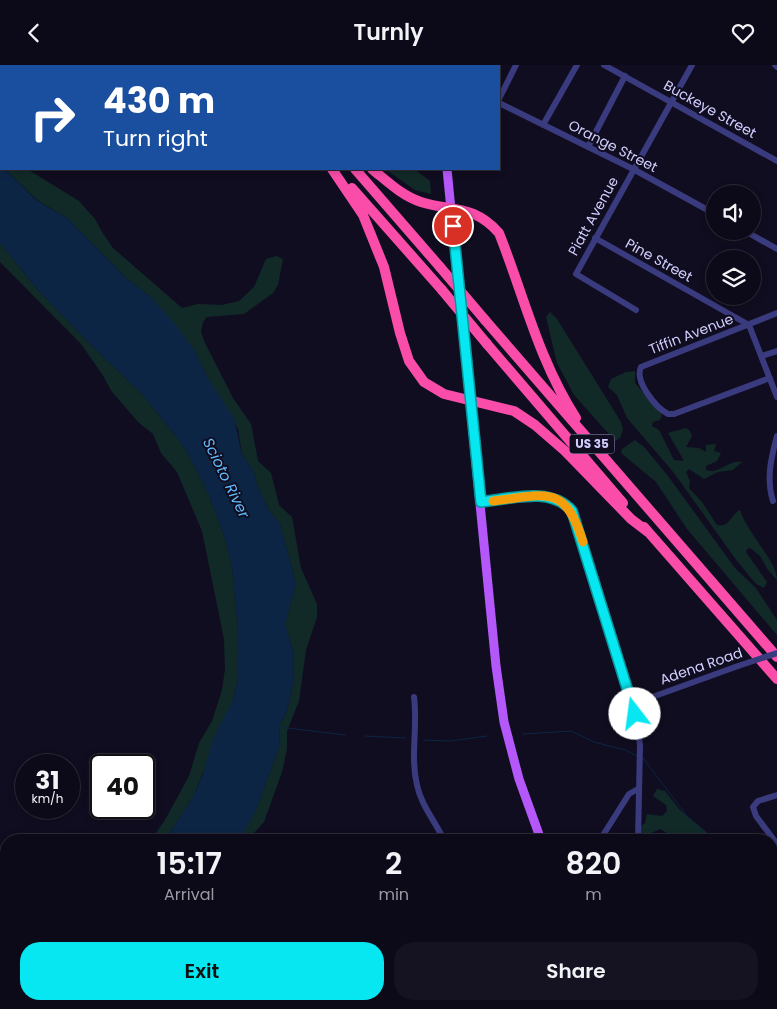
<!DOCTYPE html>
<html lang="en">
<head>
<meta charset="utf-8">
<style>
	body { margin:0; font-family:Poppins,sans-serif; background:#151321; color:#f1f3f6; height:100vh; display:flex; flex-direction:column; font-size:19px; white-space:nowrap }
	* { box-sizing:border-box; margin:0 }
	p { font-size:16px; color:#9a9aa2 }
	.icon { flex:none; width:28px; height:28px; fill:none; stroke:currentColor; stroke-width:2; stroke-linecap:round; stroke-linejoin:round }
	.map { position:relative; flex:1; overflow:hidden }
	.details { position:absolute; left:0px; top:769px; width:778px; height:176px; display:flex; flex-direction:column; background:#0c0a18; border-radius:20px 20px 0 0; box-shadow:0 2px 8px #0003,0 0 0 1px #2c2b37 }
	.details>* { flex:none }
	.banner { position:absolute; left:0px; top:0px; width:500px; height:105px; box-shadow:0 2px 8px #0003,0 0 0 1px #2c2b37; background:#1a4fa0; color:#fff; overflow:hidden }
	.controls { position:absolute; left:706px; top:120px; display:grid; gap:10px }
	.controls a { display:grid; place-items:center; width:55px; height:55px; border-radius:50%; background:#0c0a18; box-shadow:0 2px 8px #0003,0 0 0 1px #2c2b37; font-size:25px }
	.speed { position:absolute; left:15px; top:689px; display:flex; gap:10px; font-size:25px; font-weight:700; text-align:center }
	.speed>* { display:grid; place-content:center; width:65px; height:65px; border-radius:50%; background:#0c0a18; box-shadow:0 2px 8px #0003,0 0 0 1px #2c2b37; line-height:1 }
	.speed small { font-size:12px; font-weight:400 }
	.speed .limit { border:2px solid #111; border-radius:8px; background:#fff; color:#111 }
	.pin { position:absolute; display:grid; place-items:center; width:42px; height:42px; color:#fff; margin:-21px; border:2px solid #fff; border-radius:50%; box-shadow:0 1px 5px #0007 }
	.me { position:absolute; width:55px; margin:-28px; rotate:345deg; stroke-linejoin:round; filter:drop-shadow(0 0 4px #0008) }
	.turn { display:flex; align-items:center; gap:18px; height:105px; padding:0 20px; font-size:22px }
	.turn .icon { width:65px; height:65px; stroke-width:2.5 }
	.turn b { display:block; font-size:35px; line-height:42px }
	.eta { display:flex; justify-content:space-evenly; align-items:center; height:85px; text-align:center }
	.eta b { font-size:30px; font-weight:600; line-height:35px }
	.primary-button { display:flex; gap:10px; margin-top:auto; padding:10px 20px }
	.primary-button a { flex:1; height:58px; border-radius:20px; background:#07e7f1; color:#111; font-size:20px; font-weight:600; line-height:58px; text-align:center }
	.primary-button a+a { background:#151321; color:#f1f3f6 }
	header { display:flex; justify-content:space-between; align-items:center; height:65px; padding:0 20px; background:#0c0a18; font-size:22px; font-weight:600 }
	.map>svg:first-child { display:block }
</style>
</head>
<body>
<header><svg class="icon" aria-label="back" viewBox="0 0 24 24"><path d="M15 5l-7 7 7 7"/></svg>Turnly<svg class="icon" aria-label="heart" viewBox="0 0 24 24"><path d="M12 20l-8-8c-3-5 5-10 8-4 3-6 11-1 8 4z"/></svg></header>
<div class="map">
<svg width="777" height="944" viewBox="0 0 777 944">
	<rect width="100%" height="100%" fill="#100d20"/>
	<!-- green -->
	<path fill="#112a28" d="M5 104H27L79 136 95 154 102 167 113 183 182 243 198 239 222 240 239 236 254 222 266 194 276 191 283 194 278 220 273 228 244 249 207 252 203 257 201 266 204 276 233 333 251 359 258 396 271 408 279 440 292 452 301 503 317 539V552L306 585 299 636 287 666V684L282 707 264 757 253 769 252 775H242L243 766 256 745 279 682 280 659 287 646 293 618 294 590 285 559 296 519 280 459 269 445 257 421 254 407 242 389 238 364 209 315 194 285 152 233 127 214 67 153 37 135Z
		M385 104H414L430 116 431 129 415 125Z
		M0 178 38 225 91 280 141 328 175 370 186 385 209 430 225 474 232 502 238 566V613L233 635 193 732 165 775H151L165 755 189 711 199 678 212 656 222 625 225 604 224 574 202 466 177 407 161 388 153 369 139 358 112 327 102 309 81 279 0 197Z
		M550 247 557 254 621 357 623 365 620 373 615 376 574 330 557 298 546 252Z
		M635 306V318L662 350 660 355 653 357 652 361 659 365 674 395 684 396 668 368 686 363 690 366 692 371 686 382 699 383 706 387V380L716 379 714 386 721 388 717 396 706 401V405C719 410 731 393 742 397L733 405 718 407 704 414 689 404 686 407 690 416 689 423 702 437 717 460C730 463 731 449 740 445 747 468 777 496 777 515L768 505 760 491 750 483 747 484 746 487 767 517 764 523 756 519 737 496 674 408 627 353 617 330 608 322 611 314 626 307Z
		M635 375 645 383 668 411 735 503 756 523 777 555V570L687 464 656 417 621 388 622 384Z
		M657 724 665 726 679 744 716 775H680L681 772H674L660 764 645 771 641 770 640 762 645 758 647 749 662 751 667 746 666 740 653 731Z
		M771 865 777 872V915L771 896Z"/>
	<!-- water -->
	<path fill="#0d2544" d="M0 98 1 104H5L36 135 67 153 127 214 152 233 179 264 194 285 209 315 234 353 242 389 254 407 257 421 269 445 280 459 296 519 285 559 294 590 293 618 287 646 280 659 279 682 256 745 239 775H165L193 732 203 709 213 674 233 635 238 613V566L232 502 225 474 209 430 186 385 175 370 141 328 91 280 38 225 0 178Z
		M51 939H117L113 944H47Z"/>
	<g fill="none" stroke-linecap="round" stroke-linejoin="round">
		<!-- stream -->
		<path stroke="#0d2544" stroke-width="1" d="M279 662 345 670
			M523 669 571 666 594 677 625 685 637 691
			M365 671 405 673
			M424 675 450 676 487 671
			M643 693 689 754 711 775
			M771 873 777 893"/>
		<!-- minor -->
		<path stroke="#3a3b7e" stroke-width="6" d="M604 0 777 96
			M775 0 777 2
			M458 1 459 0
			M499 34 516 0
			M499 38 633 104 715 149
			M543 60 577 0
			M588 82 625 11
			M745 166 777 184
			M595 173 749 260 777 332
			M636 245 576 209 692 0
			M762 291 777 286
			M770 313 674 349H668C656 343 634 316 641 302L777 248
			M773 436C766 414 771 393 777 371
			M481 437 553 433 564 437 577 456 637 660 640 680 638 775
			M414 632C418 661 410 691 417 720 421 740 435 756 444 775
			M633 639 738 601
			M777 730 758 736 753 742 756 751 777 779
			M600 775 629 729 638 724
			M771 808 777 807
			M636 939 637 944
			M457 944V939"/>
		<!-- major -->
		<path stroke="#b558fa" stroke-width="9" d="M424 0V1
			M447 104 496 601 504 657 519 714 541 775
			M579 939V944"/>
		<!-- highway -->
		<path stroke="#fa4daa" stroke-width="10" d="M246 0 247 1
			M265 0 266 1
			M332 104 363 150 384 202 400 268 409 296 424 317 444 329 514 346 535 360 565 386 631 454 648 467
			M355 104 440 202
			M372 104C387 116 402 131 421 137 452 147 473 139 499 168 524 231 539 296 576 353
			M352 123 442 225
			M485 255 777 592
			M487 279 623 438
			M644 462 777 614"/>
		<!-- minor-bridge -->
		<path stroke="#3a3b7e" stroke-width="6" d="M738 601 777 588"/>
		<!-- highway-bridge -->
		<path stroke="#fa4daa" stroke-width="10" d="M440 202 485 255
			M442 225 487 279"/>
	</g>
	<g fill="none" stroke-linecap="round" stroke-linejoin="round">
		<defs>
			<path id="route" d="M453 161 481 437C510 434 551 421 572 446L635 649"/>
		</defs>
		<!-- route casing -->
		<use href="#route" stroke="#05969d" stroke-width="12"/>
		<!-- route -->
		<use href="#route" stroke="#07e7f1" stroke-width="9"/>
		<!-- slow -->
		<path stroke="#f59e0b" stroke-width="9" d="M493 436C546 430 565 418 583 477"/>
	</g>
	<g text-anchor="middle" stroke-width="4" stroke-linejoin="round" paint-order="stroke">
		<!-- shield labels -->
		<rect fill="#100d20" stroke="#9794bb" stroke-width="1" x="569.5" y="369.5" width="45" height="19" rx="4"/>
		<g font-size="12" font-weight="bold" fill="#d1cefe">
			<text x="592" y="383">US 35</text>
		</g>
		<!-- street labels -->
		<g font-size="14" fill="#d1cefe" stroke="#100d20">
			<text transform="translate(710 44) rotate(29)" y="5">Buckeye Street</text>
			<text transform="translate(613 81) rotate(27)" y="5">Orange Street</text>
			<text transform="translate(593 151) rotate(-61)" y="5">Piatt Avenue</text>
			<text transform="translate(659 195) rotate(29)" y="5">Pine Street</text>
			<text transform="translate(691 269) rotate(-21)" y="5">Tiffin Avenue</text>
			<text transform="translate(701 601) rotate(-19)" y="5">Adena Road</text>
		</g>
		<!-- water labels -->
		<g font-size="15" font-style="italic" fill="#5fbbfb" stroke="#100d20">
			<text transform="translate(226 413) rotate(64)" y="5">Scioto River</text>
		</g>
	</g>
</svg>
<div class="controls">
<a><svg class="icon" aria-label="sound" viewBox="0 0 24 24"><path d="M4 9h4l5-4v14l-5-4H4zM17 9q2 3 0 6"/></svg></a>
<a><svg class="icon" aria-label="layers" viewBox="0 0 24 24"><path d="M12 4l9 5-9 5-9-5zM3 14l9 5 9-5"/></svg></a>
</div>
<div class="speed"><div>31<small>km/h</small></div><div class="limit">40</div></div>
<div class="pin" style="left:453px;top:161px;background:#d93025"><svg class="icon" aria-label="arrive" viewBox="0 0 24 24"><path d="M6 21V4h12l-3 4 3 4H6"/></svg></div>
<svg class="me" style="left:635px;top:649px" viewBox="-20 -20 40 40"><circle r="19" fill="#fff"/><path d="M0-13L10 11 0 6-10 11z" fill="#07e7f1"/></svg>
<div class="banner">
<div class="turn"><svg class="icon" aria-label="right" viewBox="0 0 24 24"><path d="M7 20v-9h11M14 6l5 5-5 5"/></svg><div><b>430 m</b>Turn right</div></div>
</div>
<section class="details">
<div class="eta">
<div><b>15:17</b><p>Arrival</p></div>
<div><b>2</b><p>min</p></div>
<div><b>820</b><p>m</p></div>
</div>
<div class="primary-button"><a>Exit</a><a>Share</a></div>
</section>
</div>
</body>
</html>
